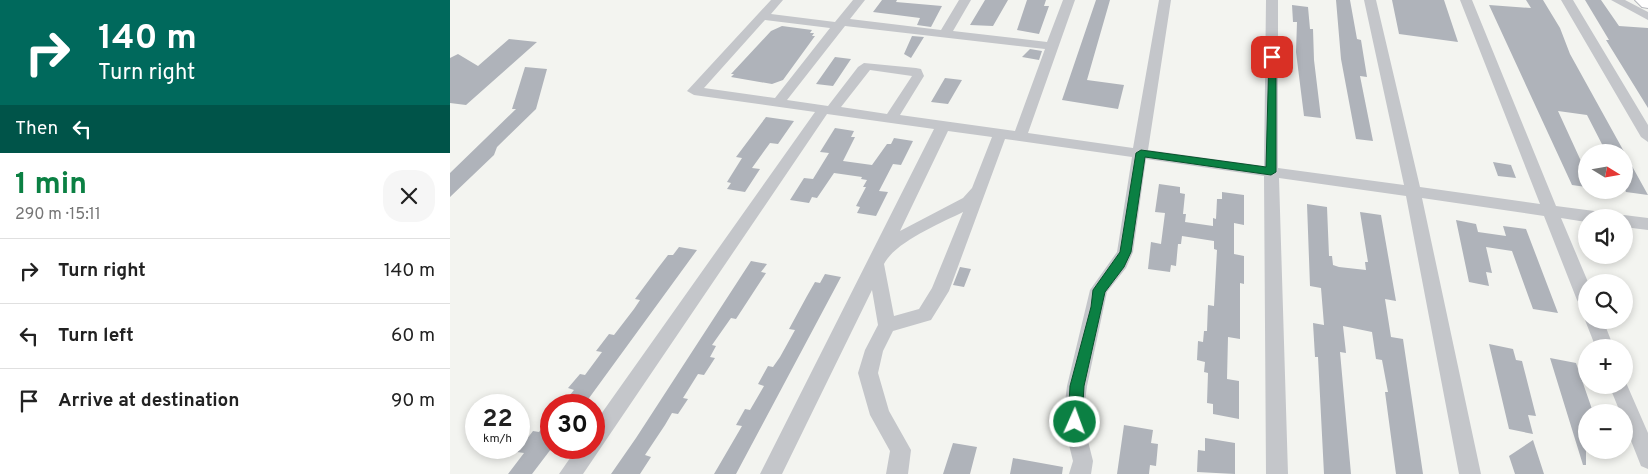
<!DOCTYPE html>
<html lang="en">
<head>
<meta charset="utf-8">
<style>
	body { margin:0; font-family:Overpass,sans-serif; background:#f6f6f6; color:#222; height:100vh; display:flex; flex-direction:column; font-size:19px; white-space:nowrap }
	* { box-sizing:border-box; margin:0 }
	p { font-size:16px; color:#767676 }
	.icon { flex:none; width:28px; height:28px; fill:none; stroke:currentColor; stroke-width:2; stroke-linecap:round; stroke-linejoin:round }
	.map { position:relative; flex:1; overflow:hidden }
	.details { display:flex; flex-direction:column; background:#fff; width:450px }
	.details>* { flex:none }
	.top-card { background:#00695c; color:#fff; overflow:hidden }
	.needle { width:32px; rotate:101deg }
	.buttons { position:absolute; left:1128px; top:144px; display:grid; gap:10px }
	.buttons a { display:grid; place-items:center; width:55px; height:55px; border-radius:50%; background:#fff; box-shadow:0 2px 8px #0003; font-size:25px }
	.speed { position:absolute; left:15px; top:394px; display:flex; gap:10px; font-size:25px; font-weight:700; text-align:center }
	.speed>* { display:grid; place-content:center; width:65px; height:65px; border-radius:50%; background:#fff; box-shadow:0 2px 8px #0003; line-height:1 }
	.speed small { font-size:12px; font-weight:400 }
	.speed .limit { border:8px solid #d22; background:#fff; color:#111 }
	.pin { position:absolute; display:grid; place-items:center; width:42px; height:42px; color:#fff; margin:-21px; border-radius:10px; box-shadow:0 2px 8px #0006 }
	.me { position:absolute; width:55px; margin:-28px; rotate:2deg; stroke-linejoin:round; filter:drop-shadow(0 0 4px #0008) }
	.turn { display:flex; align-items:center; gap:18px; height:105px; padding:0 15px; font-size:22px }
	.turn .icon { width:65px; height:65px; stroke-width:2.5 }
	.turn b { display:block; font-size:35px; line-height:42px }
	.then { display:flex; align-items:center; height:48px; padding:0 15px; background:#0003; gap:10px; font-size:19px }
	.round { display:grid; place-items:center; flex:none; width:52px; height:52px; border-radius:20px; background:#f6f6f6 }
	.headline { display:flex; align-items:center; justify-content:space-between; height:85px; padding:0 15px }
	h1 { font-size:30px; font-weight:700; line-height:38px; color:#0b8043 }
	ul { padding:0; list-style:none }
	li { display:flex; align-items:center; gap:15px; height:65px; padding:0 15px; border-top:1px solid #e0e0e0 }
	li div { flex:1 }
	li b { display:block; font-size:19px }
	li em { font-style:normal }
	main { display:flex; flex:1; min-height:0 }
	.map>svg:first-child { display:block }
</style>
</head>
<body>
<main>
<section class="details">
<div class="top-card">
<div class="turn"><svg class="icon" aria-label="right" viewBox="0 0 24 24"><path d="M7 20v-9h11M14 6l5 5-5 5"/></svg><div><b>140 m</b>Turn right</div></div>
<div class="then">Then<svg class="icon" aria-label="left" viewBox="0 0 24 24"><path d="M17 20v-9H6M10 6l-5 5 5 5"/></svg></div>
</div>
<div class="headline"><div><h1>1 min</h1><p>290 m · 15:11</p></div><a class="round"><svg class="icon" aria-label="close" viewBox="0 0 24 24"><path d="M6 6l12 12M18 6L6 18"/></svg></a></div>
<ul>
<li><svg class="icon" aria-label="right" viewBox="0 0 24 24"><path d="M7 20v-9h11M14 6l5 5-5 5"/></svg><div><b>Turn right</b></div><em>140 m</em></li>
<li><svg class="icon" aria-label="left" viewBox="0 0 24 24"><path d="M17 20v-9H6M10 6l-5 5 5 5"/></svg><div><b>Turn left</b></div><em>60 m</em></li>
<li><svg class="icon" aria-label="arrive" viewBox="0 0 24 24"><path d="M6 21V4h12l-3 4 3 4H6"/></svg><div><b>Arrive at destination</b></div><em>90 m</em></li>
</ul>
</section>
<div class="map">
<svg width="1198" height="474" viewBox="0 0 1198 474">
	<rect width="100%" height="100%" fill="#f3f4f0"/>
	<!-- building -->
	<path fill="#afb3ba" d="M432 0H447L446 2 492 6 481 27 467 25 470 18 423 12Z
		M535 0H558L543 26 520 25Z
		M577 0H596L594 6H599L589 34 567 30Z
		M646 0H660L637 80 674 85 668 109 612 100Z
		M886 0H900L907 39 911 40 917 77 910 76 923 141 906 139 891 59Z
		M942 0H994L1008 42 949 34Z
		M1076 0H1093L1110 28 1120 54 1198 195 1176 192 1174 187V152H1156L1137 115 1108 111 1136 172V187L1122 185 1039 5 1081 8Z
		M1135 0H1151L1169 26 1198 28V108L1156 40H1159Z
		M842 5 858 7 860 29H863L864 60 871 118 854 116 846 52 847 22H843Z
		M332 26 362 30 360 33H364L362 36H365L333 80 322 84 281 77 284 74H281L321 31Z
		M462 36 474 37 461 58 454 54Z
		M59 39 87 42 16 105 0 103V58L8 54 28 66Z
		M580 49 592 51 589 60 572 57Z
		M385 57 401 59 383 86 366 84Z
		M75 67 97 69 86 109 47 147 44 155 0 197V173L66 109H62Z
		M495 78 512 80 498 104 481 102Z
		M316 117 344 121 328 144 320 143 302 168 310 169 295 192 277 189 281 183 277 182 292 158 286 157Z
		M385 128 404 131 401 137H405L393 161 422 165 437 144H441L444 138 463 141 451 165 443 164 429 191 438 192 426 216 407 213 410 207 406 206 416 187H413L417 180 411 179 412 177 384 173 367 198 362 197 359 203 340 200 354 178 363 179 379 153 370 152Z
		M1043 162 1061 165 1066 178 1048 176Z
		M709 184 730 187V193L735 194 733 214H736L735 222 763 226V218L766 219 767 199H772V192L794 195V225L784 223V254L794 256V284L790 283V339L778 337 777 379 789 381V419L763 414V404L757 403 758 373 754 372 755 362 747 360 748 341 753 342 754 331H757L758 305 764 306 767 250 764 249V241L732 236 731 244H728L726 266 721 265 720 272 698 269 701 242 711 244 715 213 705 212Z
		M857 204 877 207 879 256H882L883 265 889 267 916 270 915 262H918L910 212 931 215 946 301 935 299 941 337 953 339 973 474H946L935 392H938L932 360 926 359 922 332 893 326 896 353 890 352 901 474H874L868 357H865L863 323 874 325 871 288 860 286Z
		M1006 220 1026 224 1028 232 1056 236 1053 226 1076 229 1108 313 1083 309 1062 251 1036 247 1042 273 1036 272 1039 286 1019 282Z
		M229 247 247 250 134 405 115 401 124 390 118 388 130 374 135 375 152 352 146 351 159 334 164 335 184 309 190 300 185 299 208 268 218 255H223Z
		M301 261 317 264 311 272 316 273 286 319 281 318 262 345 266 346 260 357 265 358 254 375 248 374 233 398 238 399 228 414 222 413 215 425 195 455 201 457 190 474H161L186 438Z
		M510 267 521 269 514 287 503 285Z
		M375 274 391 277 286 474H264L292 426 286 425 295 409 300 410 314 386 308 384 318 366 323 367 330 357 345 330 339 329 357 296 365 282 370 283Z
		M1039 344 1063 349 1066 360 1072 361 1086 416 1078 415 1083 434 1059 429Z
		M1100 358 1126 363 1143 412H1136V465H1133Z
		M101 416V449L82 474H58L74 453 67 452 83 431 89 432Z
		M674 425 703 430 701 443 708 444 706 466 700 465 699 474H667Z
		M755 438 785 443V474L747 472 748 450 755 451Z
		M1083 440 1094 474H1065L1059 456Z
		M503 443 527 447 520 474H493Z
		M563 458 613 467 612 474H560Z"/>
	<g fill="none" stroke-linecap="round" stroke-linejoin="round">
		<defs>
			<path id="primary" d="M1185 0H1198V8L1192 7Z"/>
		</defs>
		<!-- primary casing -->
		<use href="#primary" stroke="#b5b7bc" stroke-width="2"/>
		<!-- minor -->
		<path fill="#c4c6ca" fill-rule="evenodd" d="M321 0H333L321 14 385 22 403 0H415L400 19 491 30 509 0H521L503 31 597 42 613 0H625L578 133 683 148 709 0H721L698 150 814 166 816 0H828V168L954 185 914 0H926L970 187 1090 204 1010 0H1022L1106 206 1152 212 1158 214 1160 218H1136V222L1111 218 1138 282 1136 307 1130 305 1127 300 1094 216 972 198 1031 474H1009L956 196 829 178 838 474H816L814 176 696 159 683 252 676 268 657 292 637 386 634 410 636 433 643 461 641 474H619L623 461 616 433 614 410 617 386 640 290 667 252 682 157 555 139 499 291 481 320 443 331 433 351 428 373 439 411 461 450 458 474H436L440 451 420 415 408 373 415 350 428 325 422 290 332 474H310L484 129 377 114 133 474H109L127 448H144V424L365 112 244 95 237 91ZM315 20 380 28 325 98 254 88ZM395 26 595 49 565 131 450 115 474 76 471 69 466 68 414 63 408 67 378 106 337 100ZM420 70 462 76 437 114 391 107ZM498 131 542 137 522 188 513 198 450 231ZM513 212 482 288 469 309 444 316 434 264C445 242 491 223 513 212Z
			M1111 0H1123L1198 125V142L1191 137Z
			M1161 0H1175L1198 12V20Z
			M1174 215 1198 218V230L1174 227V218H1168Z
			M1136 317V320H1153L1164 348H1146L1135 320Z
			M1174 378 1198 433V469L1191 466 1174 423V412H1170L1159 385H1174Z"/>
		<!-- primary -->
		<use href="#primary" fill="#fff" fill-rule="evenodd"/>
	</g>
	<!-- route -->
	<path fill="#0b8043" stroke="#07532c" d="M819 55 826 57V172L821 175 695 157 681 252 674 267 655 292 634 386 632 422 630 426 625 428 620 426 618 422 620 386 641 307 643 290 670 252 686 153 691 150 816 167Z"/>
</svg>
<div class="buttons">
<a><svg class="needle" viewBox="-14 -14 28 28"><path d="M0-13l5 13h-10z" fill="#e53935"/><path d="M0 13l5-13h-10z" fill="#767676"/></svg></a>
<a><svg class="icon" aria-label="sound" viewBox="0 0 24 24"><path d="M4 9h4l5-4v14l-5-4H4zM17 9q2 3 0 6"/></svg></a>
<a><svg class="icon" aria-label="search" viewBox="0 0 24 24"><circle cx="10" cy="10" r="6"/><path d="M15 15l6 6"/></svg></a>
<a>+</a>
<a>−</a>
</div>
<div class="speed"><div>22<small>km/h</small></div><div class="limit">30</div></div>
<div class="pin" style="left:822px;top:57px;background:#d93025"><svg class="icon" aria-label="arrive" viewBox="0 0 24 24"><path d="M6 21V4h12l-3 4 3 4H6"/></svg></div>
<svg class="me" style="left:625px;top:422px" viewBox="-20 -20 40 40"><circle r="17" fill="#0b8043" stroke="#fff" stroke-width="3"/><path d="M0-11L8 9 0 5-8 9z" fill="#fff"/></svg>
</div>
</main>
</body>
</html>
